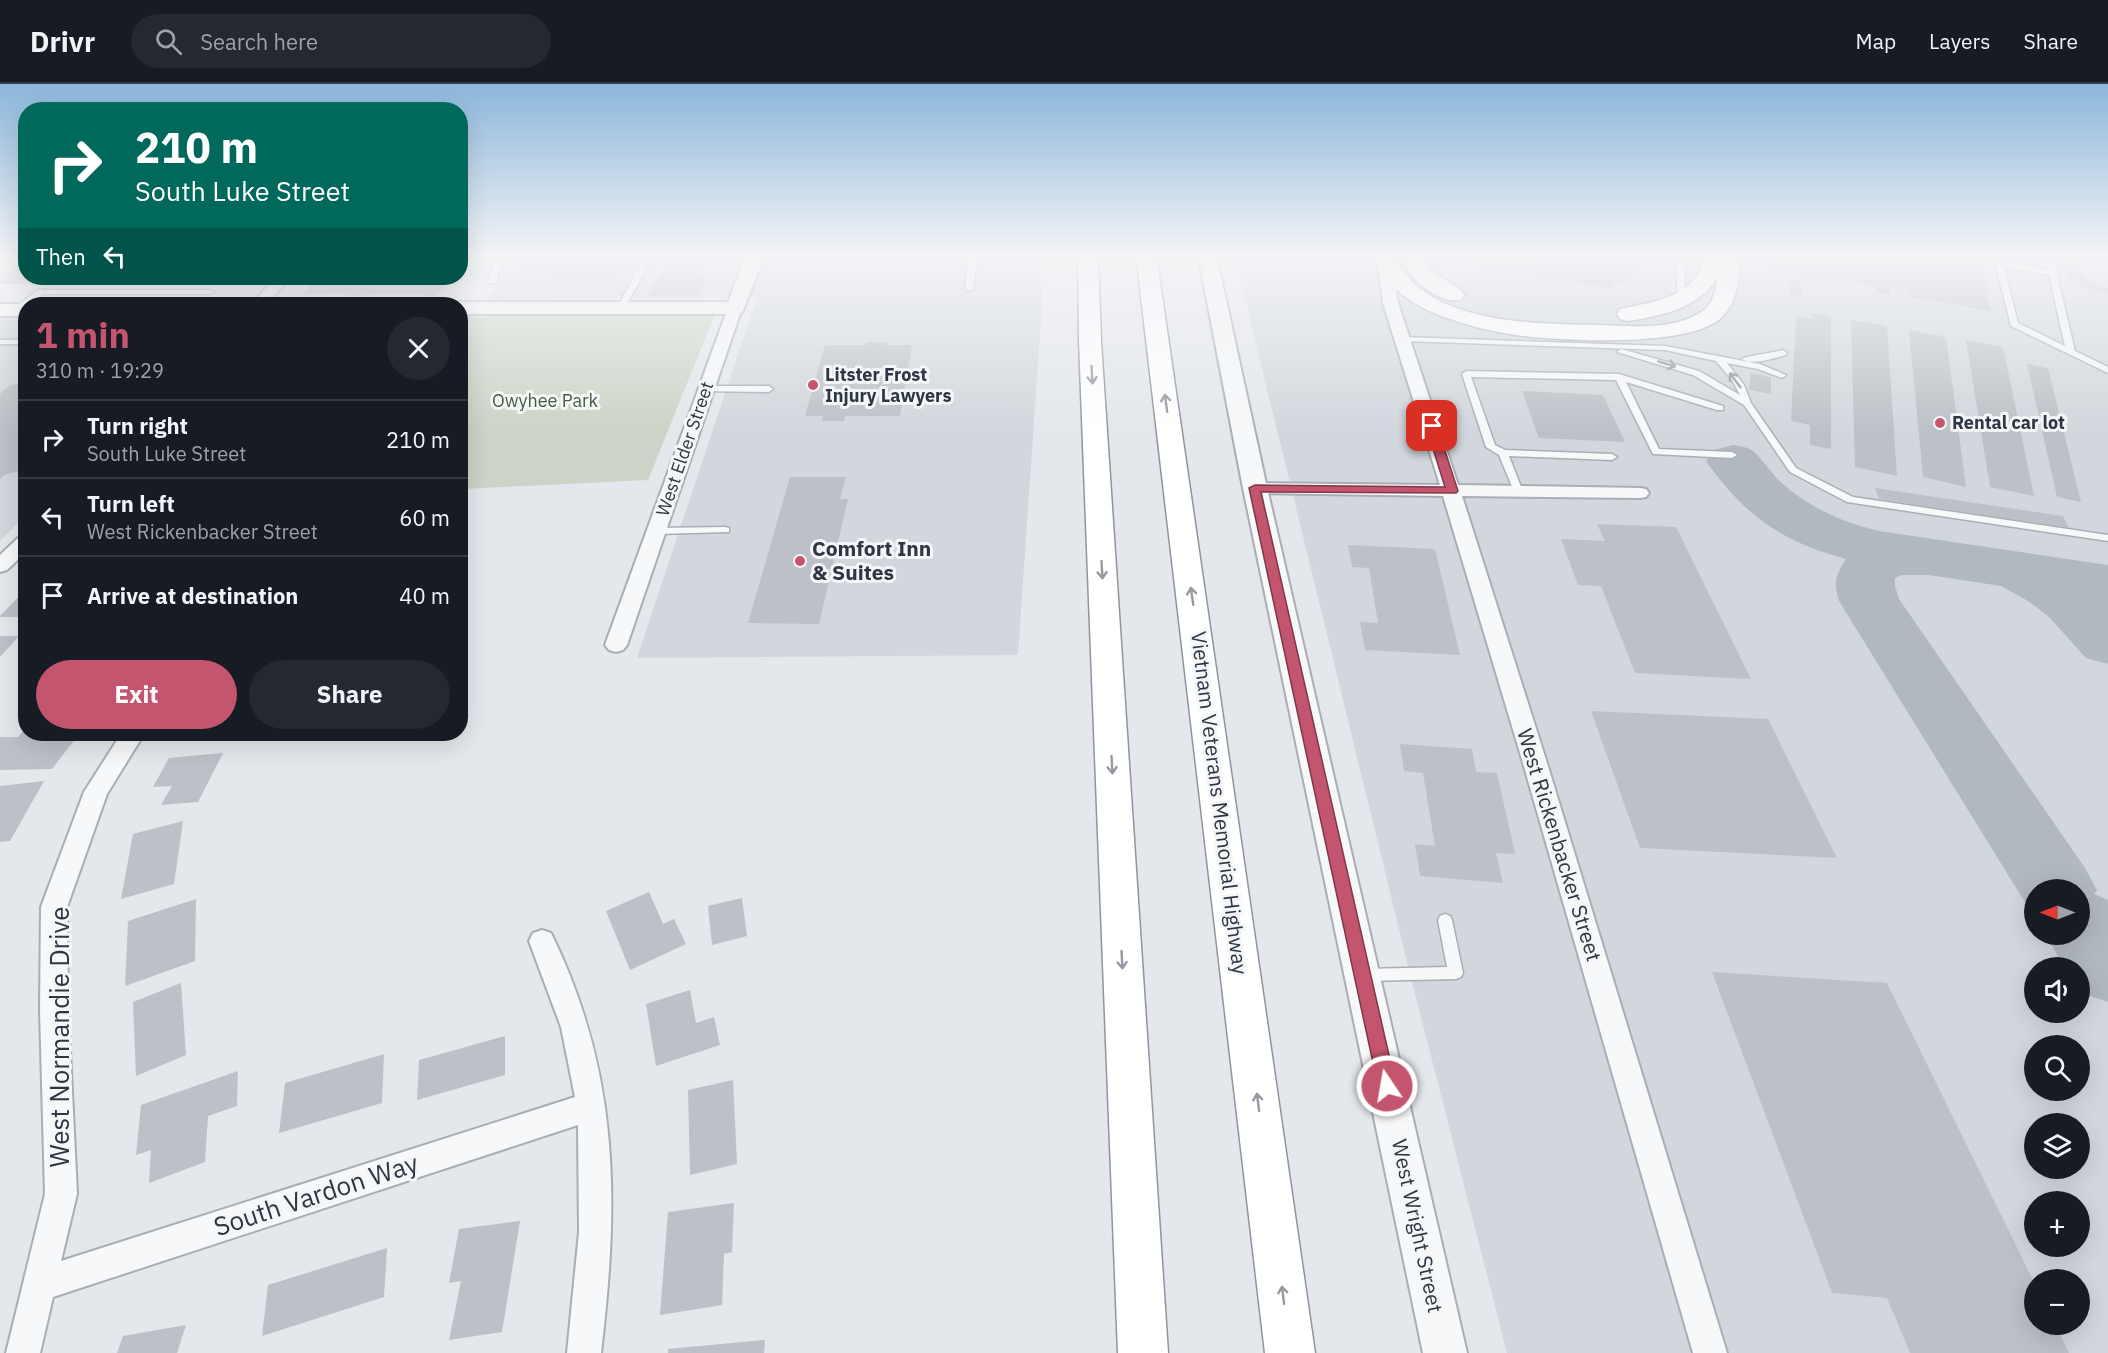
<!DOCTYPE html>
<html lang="en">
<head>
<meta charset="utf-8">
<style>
	body { margin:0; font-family:"IBM Plex Sans",sans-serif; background:#242831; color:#f1f3f6; height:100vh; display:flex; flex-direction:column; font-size:22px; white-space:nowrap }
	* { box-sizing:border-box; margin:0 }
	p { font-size:20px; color:#9ea1a6 }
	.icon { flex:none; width:33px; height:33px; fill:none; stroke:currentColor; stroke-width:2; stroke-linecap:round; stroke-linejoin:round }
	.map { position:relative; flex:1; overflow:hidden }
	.side { position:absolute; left:18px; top:213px; width:450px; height:444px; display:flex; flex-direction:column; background:#171b24; border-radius:24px; box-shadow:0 6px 24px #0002 }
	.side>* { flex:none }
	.hud { position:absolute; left:18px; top:18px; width:450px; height:183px; border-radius:24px; box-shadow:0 6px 24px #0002; background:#00695c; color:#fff; overflow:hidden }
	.needle { width:39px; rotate:270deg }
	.buttons { position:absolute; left:2024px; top:795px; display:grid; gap:12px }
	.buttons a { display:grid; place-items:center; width:66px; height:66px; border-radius:50%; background:#171b24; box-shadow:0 6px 24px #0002; font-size:30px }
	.pin { position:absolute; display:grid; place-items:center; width:51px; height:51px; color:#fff; margin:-26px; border-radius:12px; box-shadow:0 3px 9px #0006 }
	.me { position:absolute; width:66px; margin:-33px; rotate:348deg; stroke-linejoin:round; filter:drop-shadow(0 0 4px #0008) }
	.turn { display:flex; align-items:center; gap:21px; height:126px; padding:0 18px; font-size:27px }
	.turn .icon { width:78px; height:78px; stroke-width:2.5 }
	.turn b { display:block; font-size:42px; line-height:51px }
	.then { display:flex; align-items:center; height:57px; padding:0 18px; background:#0003; gap:12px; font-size:22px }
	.round { display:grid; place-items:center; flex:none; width:63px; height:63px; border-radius:32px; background:#242831 }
	.head { display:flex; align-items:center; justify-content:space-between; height:102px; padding:0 18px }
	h1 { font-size:36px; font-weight:700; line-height:45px; color:#c4556f }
	.button { display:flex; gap:12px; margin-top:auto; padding:12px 18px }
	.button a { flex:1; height:69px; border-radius:36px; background:#c4556f; color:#fff; font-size:24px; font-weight:700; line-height:69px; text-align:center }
	.button a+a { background:#242831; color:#f1f3f6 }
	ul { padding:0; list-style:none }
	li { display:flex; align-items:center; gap:18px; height:78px; padding:0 18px; border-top:2px solid #363941 }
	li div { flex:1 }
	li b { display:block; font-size:22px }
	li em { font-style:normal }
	header { display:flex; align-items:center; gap:36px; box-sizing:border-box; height:84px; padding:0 30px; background:#171b24; border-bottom:2px solid #363941 }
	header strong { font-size:28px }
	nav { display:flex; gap:33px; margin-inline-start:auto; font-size:21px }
	.search { width:420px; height:54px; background:#242831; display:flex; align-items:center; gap:15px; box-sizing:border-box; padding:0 21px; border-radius:33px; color:#9ea1a6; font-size:22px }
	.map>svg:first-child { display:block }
</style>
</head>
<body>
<header>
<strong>Drivr</strong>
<div class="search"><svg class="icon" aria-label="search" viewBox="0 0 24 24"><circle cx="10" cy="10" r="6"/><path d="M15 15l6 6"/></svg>Search here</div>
<nav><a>Map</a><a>Layers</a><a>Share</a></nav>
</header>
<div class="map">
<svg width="2108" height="1269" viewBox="0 0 2108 1269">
	<rect width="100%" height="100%" fill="#e4e7eb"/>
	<!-- built -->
	<path fill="#d2d7dd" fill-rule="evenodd" d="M518 170H1041L1042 220 1018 571 637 574 757 213 488 215Z
		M1234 170H2108V1269H1507L1411 894ZM2034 806H2079V850H2034ZM2034 884H2079V928H2034ZM2034 962H2079V1006H2034ZM2034 1040H2079V1084H2034ZM2034 1118H2079V1162H2034ZM2034 1196H2079V1240H2034Z
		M0 236H26L25 432 0 457Z"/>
	<!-- green -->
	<path fill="#cbd4c6" d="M715 230 648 396 461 405V233Z"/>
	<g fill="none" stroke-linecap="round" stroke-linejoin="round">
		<!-- taxiway -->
		<path fill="#b2b8bf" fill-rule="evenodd" d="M1733 361C1738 362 1747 363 1751 366 1759 370 1773 392 1783 400 1810 424 1844 439 1879 447L2108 481V580L2086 574 2049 533 2028 517 2001 502 1929 491H1902L1895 494V502L1899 515 2085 784 2097 806 2094 810 2108 816V918L2079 908V884H2064L2046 850H2079V806H2034V829L2031 828 1839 517C1833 498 1836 491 1846 475 1782 458 1744 431 1706 377L1714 366Z"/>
	</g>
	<!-- building -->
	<path fill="#bcc1c7" d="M540 170H628L641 171 633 185H621L618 192 524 191 529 185H519L527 172Z
		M1464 170H1637L1629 201 1613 198 1610 204 1461 177Z
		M1748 170H1979L1991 227 1910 213 1909 207 1890 204 1891 211 1876 208V202L1814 191V194L1770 186 1771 178 1767 175Z
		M2059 170H2076L2083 194 2097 202 2108 204V209L2093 206 2067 194Z
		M26 177V194H51L41 200H0V198L11 190H8Z
		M661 187H700L698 193H707L699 211 649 212Z
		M80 194H118L110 200H72Z
		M126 194H169L160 201H118Z
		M196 194H242L235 200H188Z
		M319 194H448L445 198H450L434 212 408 210 346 212 347 210 338 209 301 212 309 204H305Z
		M1791 195 1801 197V213L1790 211Z
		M1812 229 1831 232V365L1810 361V341L1791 337 1796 232 1813 235Z
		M1851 236 1887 242 1897 392 1855 383Z
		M1909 246 1946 253 1966 403 1923 393Z
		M1966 256 2003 263 2034 412 1990 403Z
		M866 258H887L886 261H912L900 332H845L844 337H822L823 332H805L825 261H866Z
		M2027 280 2048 284 2081 418 2057 413Z
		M1751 289 1771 293V310L1749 306Z
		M26 298V385L4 391 0 395V310L9 302Z
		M1522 307 1603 311 1625 358 1539 354Z
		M790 393H846L840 415H848L819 540 748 539Z
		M1875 404 2063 432 2069 444 1879 415Z
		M1597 440 1676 443 1751 595 1635 589 1601 502 1578 501 1561 455 1605 457Z
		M1348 461 1435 465 1460 571 1365 566 1360 538 1378 539 1369 484 1352 483Z
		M26 505V533H0V532Z
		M0 552H19L0 573Z
		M1591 627 1768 635 1837 774 1640 764Z
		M26 643V650H79L52 685 0 686V653H18Z
		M1400 660 1472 665 1476 688 1497 689 1515 770 1496 769 1503 799 1420 792 1415 760 1435 762 1423 689 1404 687Z
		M223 669 198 718 161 721 172 702 153 703 169 674Z
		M44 697 10 757 0 758V702Z
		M183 737 174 800 121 815 133 750Z
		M649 808 663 840 674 835 686 860 630 886 606 827Z
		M742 814 747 852 712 861 708 822Z
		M196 815 195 877 125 902 128 837Z
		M1712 888 1887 899 2034 1198V1240H2055L2069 1269H1910L1887 1214 1832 1209Z
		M181 899 186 971 136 992 133 918Z
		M690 906 696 939 714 933 720 961 656 982 646 920Z
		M505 952V991L417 1016 419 976Z
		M384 970 382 1019 279 1049 285 999Z
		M238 987 237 1022 208 1032 205 1078 149 1099 151 1066 136 1071 141 1021Z
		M733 996 737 1080 690 1091 688 1006Z
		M734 1119 732 1168 724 1170 722 1221 660 1231 668 1128Z
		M520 1137 502 1248 449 1256 461 1197 449 1199 459 1145Z
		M387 1164 384 1213 262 1252 268 1201Z
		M186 1241 177 1269H117L123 1252Z
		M765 1256 764 1269H668V1265Z"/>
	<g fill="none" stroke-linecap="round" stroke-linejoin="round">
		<defs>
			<path id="service" d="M646 170H654L625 224 618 226 617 224Z
				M969 170H977L973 205 969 207 965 205Z
				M1680 170H1688L1684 186 1686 216 1682 218 1678 216 1676 186Z
				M1993 170H2001L2003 178 2048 186 2044 170H2052L2075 267 2108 283V289L2011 242ZM2004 183 2049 191 2065 262 2018 239Z
				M496 175 503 177 496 198 492 200 488 198Z
				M38 206H210L214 208 210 210H43L29 220H26V223L20 228H14V224Z
				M1401 253 1665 262 1760 280 1786 291 1782 294 1758 285 1727 279 1744 301 1751 319 1796 384 1853 413 2108 451V457L1847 418 1790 388 1744 321 1693 291 1617 268 1621 265 1699 287 1740 311 1732 296 1716 277 1665 266 1404 257 1400 255Z
				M0 256H26V260H0Z
				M1783 266 1787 269 1786 271C1773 274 1753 282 1742 275 1747 272 1774 269 1783 266Z
				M1466 287 1619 290 1723 322V326H1717L1626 298 1659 365 1732 368 1737 371 1732 374 1653 370 1616 296 1471 293 1495 361 1505 366 1612 370 1617 373 1612 376 1509 372 1523 408 1521 410H1515L1499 371 1486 363 1462 290Z
				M706 302H769L773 305 769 308 703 307 702 305Z
				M725 443 729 444V448L656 450 651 447 656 444Z
				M1445 830 1450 832 1452 836 1463 889 1461 893 1456 895 1364 897 1359 895 1357 891 1359 887 1364 885 1447 883 1438 836 1440 832Z"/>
			<path id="minor" d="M0 170H18L16 173 0 177Z
				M1385 177 1392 181 1398 219 1458 401 1640 404 1646 405 1649 409 1646 413 1640 414 1462 412 1547 679 1727 1269H1693L1523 679 1443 412 1255 409 1249 408 1246 404 1249 400 1255 399 1440 401 1383 219 1378 181Z
				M276 194H291L266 220H251Z
				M735 220 742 224 627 561 623 566 616 568 609 566 605 561 728 224Z
				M26 451V468L7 486 0 488V471L19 453Z
				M121 650H144L107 710 67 823 68 926 77 1110 61 1177 575 1013 561 943 529 857 533 849 542 846 551 849C620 990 619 1117 601 1269H567L579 1148 578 1041 53 1213 40 1269H6L45 1110 40 926 41 823 84 708Z"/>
			<path id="tertiary" d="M747 170H765L744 224 742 228 735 230H460V220H453L460 218H728Z
				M1198 170H1216L1267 404 1467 1269H1423L1243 404Z
				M0 220H27L26 232H0Z"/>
			<path id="secondary" d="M1373 170H1393C1422 240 1534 240 1598 241 1630 242 1677 247 1704 226 1714 218 1716 204 1718 193 1699 224 1662 232 1628 237L1620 235 1617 230 1620 225C1660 216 1693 215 1707 170H1741C1739 192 1739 217 1721 234 1688 265 1548 257 1503 249 1476 244 1449 236 1425 225 1400 212 1383 196 1373 170Z
				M1400 170H1420L1431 187 1461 206 1464 211 1461 216C1446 219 1425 206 1415 195 1409 188 1405 178 1400 170Z"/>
			<path id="motorway" d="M1078 170H1098L1101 257 1168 1269H1118L1079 257Z
				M1136 170H1156L1315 1269H1265Z"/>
		</defs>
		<!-- service casing -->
		<use href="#service" stroke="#a9aeb5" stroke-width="3"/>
		<!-- minor casing -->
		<use href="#minor" stroke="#a9aeb5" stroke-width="4"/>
		<!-- tertiary casing -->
		<use href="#tertiary" stroke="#a9aeb5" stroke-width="4"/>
		<!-- secondary casing -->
		<use href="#secondary" stroke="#a9aeb5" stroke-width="3"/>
		<!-- motorway casing -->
		<use href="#motorway" stroke="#8d96a0" stroke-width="3"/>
		<!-- service -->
		<use href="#service" fill="#f7f8f9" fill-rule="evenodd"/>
		<!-- minor -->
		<use href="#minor" fill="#f7f8f9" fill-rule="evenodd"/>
		<!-- tertiary -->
		<use href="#tertiary" fill="#f7f8f9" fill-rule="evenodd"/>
		<!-- secondary -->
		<use href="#secondary" fill="#fff" fill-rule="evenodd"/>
		<!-- motorway -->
		<use href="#motorway" fill="#fff" fill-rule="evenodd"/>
	</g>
	<!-- one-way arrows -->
	<defs><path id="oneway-shaft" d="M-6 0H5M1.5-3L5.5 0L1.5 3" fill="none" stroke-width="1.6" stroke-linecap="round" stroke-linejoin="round" transform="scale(1.5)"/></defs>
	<g stroke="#92979e">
		<use href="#oneway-shaft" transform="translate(1667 280) rotate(16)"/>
		<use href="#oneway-shaft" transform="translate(1735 296) rotate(-127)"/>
	</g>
	<g stroke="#969aa0">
		<use href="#oneway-shaft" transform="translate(1092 291) rotate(87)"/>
		<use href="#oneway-shaft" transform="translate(1166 319) rotate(-98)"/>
		<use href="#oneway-shaft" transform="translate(1102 486) rotate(87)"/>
		<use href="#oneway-shaft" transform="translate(1192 512) rotate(-98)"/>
		<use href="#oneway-shaft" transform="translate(1112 681) rotate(87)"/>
		<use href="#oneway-shaft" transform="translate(1122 876) rotate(87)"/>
		<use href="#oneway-shaft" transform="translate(1258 1018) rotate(-97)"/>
		<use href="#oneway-shaft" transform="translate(1283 1211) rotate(-97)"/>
	</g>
	<!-- sky -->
	<linearGradient id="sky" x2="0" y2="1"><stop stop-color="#8cb6db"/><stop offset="0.49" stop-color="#f3f4f6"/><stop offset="1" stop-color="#f3f4f6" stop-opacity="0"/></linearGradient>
	<rect width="2108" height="348" fill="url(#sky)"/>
	<!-- route -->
	<path fill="#c4556f" stroke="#7f3748" stroke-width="1.5" d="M1432 338 1437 342 1458 407 1456 409 1261 408 1396 1002 1393 1008 1387 1011 1381 1008 1378 1002 1249 404 1255 401 1445 403 1426 342Z"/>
	<!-- markers -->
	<g fill="#c4556f" stroke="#f4f6f8" stroke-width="2">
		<circle cx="813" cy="301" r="6"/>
		<circle cx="1940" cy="339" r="6"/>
		<circle cx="800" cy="477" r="6"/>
	</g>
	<g text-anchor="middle" stroke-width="6" stroke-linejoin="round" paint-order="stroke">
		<!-- far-poi labels -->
		<g font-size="18" font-weight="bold" fill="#2d3642" stroke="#f4f6f8" text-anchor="start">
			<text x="825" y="297">Litster Frost<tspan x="825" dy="21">Injury Lawyers</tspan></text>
			<text x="1952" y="345">Rental car lot</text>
		</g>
		<!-- far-park labels -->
		<g font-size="18" fill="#455d3b" stroke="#f4f6f8">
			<text x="545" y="323">Owyhee Park</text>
		</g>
		<!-- far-street labels -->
		<g font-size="18" fill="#2d3642" stroke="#f4f6f8">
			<text transform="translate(685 365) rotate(-71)" y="6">West Elder Street</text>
		</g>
		<!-- poi labels -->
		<g font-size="21" font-weight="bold" fill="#2d3642" stroke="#f4f6f8" text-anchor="start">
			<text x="812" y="472">Comfort Inn<tspan x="812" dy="24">&amp; Suites</tspan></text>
		</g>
		<!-- street labels -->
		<g font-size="21" fill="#2d3642" stroke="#f4f6f8">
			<text transform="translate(1219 719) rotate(83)" y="7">Vietnam Veterans Memorial Highway</text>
			<text transform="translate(1559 761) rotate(73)" y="7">West Rickenbacker Street</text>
			<text transform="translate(1417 1142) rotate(78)" y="7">West Wright Street</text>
		</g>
		<!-- near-street labels -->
		<g font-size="26" fill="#2d3642" stroke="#f4f6f8">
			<text transform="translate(60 953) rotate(-90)" y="9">West Normandie Drive</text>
			<text transform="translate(316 1111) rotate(-18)" y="9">South Vardon Way</text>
		</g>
	</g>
</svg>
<div class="buttons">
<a><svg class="needle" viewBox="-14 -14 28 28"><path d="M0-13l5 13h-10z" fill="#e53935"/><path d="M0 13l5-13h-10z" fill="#9ea1a6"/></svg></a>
<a><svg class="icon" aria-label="sound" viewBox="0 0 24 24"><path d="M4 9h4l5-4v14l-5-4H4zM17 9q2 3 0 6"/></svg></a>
<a><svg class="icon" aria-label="search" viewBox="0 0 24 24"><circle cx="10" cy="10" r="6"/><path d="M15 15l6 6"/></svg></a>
<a><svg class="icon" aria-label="layers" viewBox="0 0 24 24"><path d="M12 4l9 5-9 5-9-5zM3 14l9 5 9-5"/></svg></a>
<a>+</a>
<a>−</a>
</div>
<div class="pin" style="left:1432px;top:342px;background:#d93025"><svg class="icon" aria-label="arrive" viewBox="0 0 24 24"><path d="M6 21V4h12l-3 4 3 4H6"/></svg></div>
<svg class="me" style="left:1387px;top:1002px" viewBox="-20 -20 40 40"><circle r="17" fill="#c4556f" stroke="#fff" stroke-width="3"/><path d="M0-11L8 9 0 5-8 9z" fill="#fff"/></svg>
<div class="hud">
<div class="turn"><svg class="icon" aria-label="right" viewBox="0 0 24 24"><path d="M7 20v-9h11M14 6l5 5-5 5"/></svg><div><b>210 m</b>South Luke Street</div></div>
<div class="then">Then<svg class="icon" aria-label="left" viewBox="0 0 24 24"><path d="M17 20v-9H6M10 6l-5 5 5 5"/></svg></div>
</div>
<section class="side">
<div class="head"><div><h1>1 min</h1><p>310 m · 19:29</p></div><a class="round"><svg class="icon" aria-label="close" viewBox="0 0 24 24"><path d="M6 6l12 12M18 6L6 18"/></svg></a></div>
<ul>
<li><svg class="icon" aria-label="right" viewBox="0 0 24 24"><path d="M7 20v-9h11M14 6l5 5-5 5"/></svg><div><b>Turn right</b><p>South Luke Street</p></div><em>210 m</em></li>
<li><svg class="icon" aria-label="left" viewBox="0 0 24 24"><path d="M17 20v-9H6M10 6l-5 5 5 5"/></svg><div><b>Turn left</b><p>West Rickenbacker Street</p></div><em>60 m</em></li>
<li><svg class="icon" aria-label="arrive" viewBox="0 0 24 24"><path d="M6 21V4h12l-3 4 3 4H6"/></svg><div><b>Arrive at destination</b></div><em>40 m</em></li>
</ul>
<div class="button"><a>Exit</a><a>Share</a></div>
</section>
</div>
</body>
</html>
